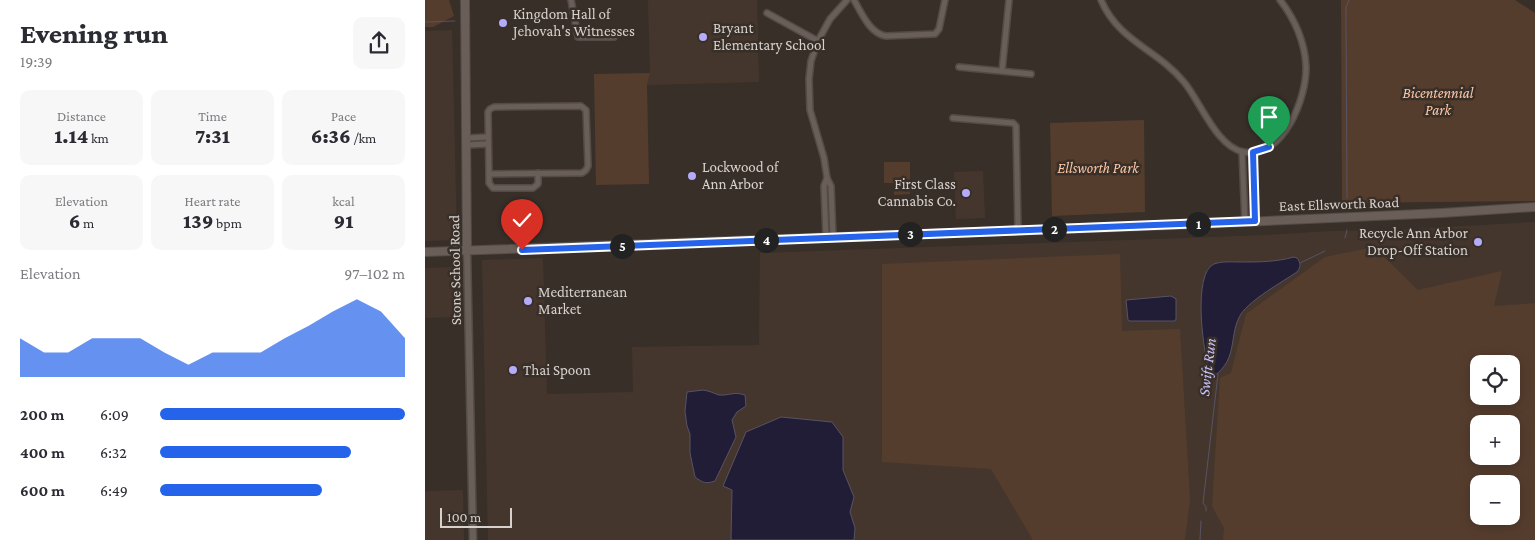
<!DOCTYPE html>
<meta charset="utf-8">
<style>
:root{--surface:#fff;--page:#f7f7f7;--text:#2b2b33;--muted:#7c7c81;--accent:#2563eb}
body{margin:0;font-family:"Crimson Pro",serif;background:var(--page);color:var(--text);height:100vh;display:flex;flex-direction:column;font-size:19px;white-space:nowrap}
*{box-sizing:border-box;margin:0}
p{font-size:16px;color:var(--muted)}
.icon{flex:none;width:28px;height:28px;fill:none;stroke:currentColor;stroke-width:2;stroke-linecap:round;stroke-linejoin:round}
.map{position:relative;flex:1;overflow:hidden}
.side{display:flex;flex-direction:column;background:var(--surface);width:425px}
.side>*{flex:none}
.controls{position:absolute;left:1045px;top:355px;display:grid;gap:10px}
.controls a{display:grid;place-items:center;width:50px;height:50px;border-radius:10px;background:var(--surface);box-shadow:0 2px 12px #0003;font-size:25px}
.scale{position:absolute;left:15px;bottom:12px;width:72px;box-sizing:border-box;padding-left:5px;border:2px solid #d7d1cd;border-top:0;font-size:14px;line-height:18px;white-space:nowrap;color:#d7d1cd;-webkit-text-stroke:4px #382f29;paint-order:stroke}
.pin{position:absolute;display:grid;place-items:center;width:42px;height:42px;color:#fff;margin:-51px -21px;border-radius:50% 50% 50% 0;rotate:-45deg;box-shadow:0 0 5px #0007}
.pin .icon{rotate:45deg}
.km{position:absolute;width:25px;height:25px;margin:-12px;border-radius:50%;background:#222;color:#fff;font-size:14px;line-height:25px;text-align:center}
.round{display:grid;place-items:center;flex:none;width:52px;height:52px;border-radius:10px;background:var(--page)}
.overview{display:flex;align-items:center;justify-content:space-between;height:85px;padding:0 20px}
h1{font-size:28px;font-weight:800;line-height:38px}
.figures{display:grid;grid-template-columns:repeat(3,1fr);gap:8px;height:85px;padding:5px 20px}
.figures div{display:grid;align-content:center;border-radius:10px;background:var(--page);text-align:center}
.figures b{font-size:21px;font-weight:800}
.figures small{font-size:14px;font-weight:400}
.figures p{font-size:14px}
.chart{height:140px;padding:10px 20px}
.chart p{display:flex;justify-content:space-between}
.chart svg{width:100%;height:90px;margin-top:5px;fill:var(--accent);opacity:.7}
ul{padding:0 20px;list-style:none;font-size:16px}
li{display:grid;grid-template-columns:80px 60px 1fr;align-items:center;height:38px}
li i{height:12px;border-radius:6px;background:var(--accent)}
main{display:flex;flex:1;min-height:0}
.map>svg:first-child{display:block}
</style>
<main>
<section class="side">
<div class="overview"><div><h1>Evening run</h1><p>19:39</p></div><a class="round"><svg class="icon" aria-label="share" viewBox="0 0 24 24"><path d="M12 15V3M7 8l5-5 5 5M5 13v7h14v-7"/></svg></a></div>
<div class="figures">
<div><p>Distance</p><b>1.14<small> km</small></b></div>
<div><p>Time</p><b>7:31</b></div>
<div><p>Pace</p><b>6:36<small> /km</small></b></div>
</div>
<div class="figures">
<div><p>Elevation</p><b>6<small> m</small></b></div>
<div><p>Heart rate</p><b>139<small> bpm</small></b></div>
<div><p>kcal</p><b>91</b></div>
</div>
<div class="chart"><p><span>Elevation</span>97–102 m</p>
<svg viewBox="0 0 160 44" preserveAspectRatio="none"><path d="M0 44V25L10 32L20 32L30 25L40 25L50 25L60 32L70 38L80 32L90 32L100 32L110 25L120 19L130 12L140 6L150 12L160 25V44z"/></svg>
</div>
<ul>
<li><b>200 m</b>6:09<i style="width:100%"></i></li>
<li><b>400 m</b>6:32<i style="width:78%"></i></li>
<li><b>600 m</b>6:49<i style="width:66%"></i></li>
</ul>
</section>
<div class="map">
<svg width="1110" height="540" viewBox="0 0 1110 540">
<rect width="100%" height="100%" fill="#382f29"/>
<g fill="#45362d" fill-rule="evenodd">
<polygon points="223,0 332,0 334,82 222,85 225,73"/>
<polygon points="27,30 32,240 0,241 0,31"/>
<polygon points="558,171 560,218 531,219 529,172"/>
<path d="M 1110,222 L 1110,303 L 1056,308 L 1054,364 L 1054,396 L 1086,396 L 1110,540 L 63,540 L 57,260 L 118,258 L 122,394 L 208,392 L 207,347 L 334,345 L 335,253 L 842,235 L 906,231 L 968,230 ZM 1054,424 L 1086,424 L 1086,456 L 1054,456 ZM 1054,484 L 1086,484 L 1086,516 L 1054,516 Z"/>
<polygon points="33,267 34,317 0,318 0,268"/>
<polygon points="38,490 39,540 0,540 0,491"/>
</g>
<g fill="#553d2e" fill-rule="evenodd">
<polygon points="0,0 24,0 29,16 8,27 0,27"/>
<polygon points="916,0 1090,0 1110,13 1110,201 917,203"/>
<polygon points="225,73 222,85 224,184 171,185 169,74"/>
<polygon points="719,120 720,212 627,216 625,123"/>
<polygon points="459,162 485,162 485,194 469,195 469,183 459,183"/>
<path d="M 949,247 L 993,290 L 1077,271 L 1069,306 L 1110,303 L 1110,540 L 798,540 L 799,528 L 787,506 L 795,378 L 806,373 L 821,314 L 900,257 ZM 1054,364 L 1086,364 L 1086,396 L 1054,396 ZM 1054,424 L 1086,424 L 1086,456 L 1054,456 ZM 1054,484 L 1086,484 L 1086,516 L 1054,516 Z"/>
<polygon points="695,254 697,331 755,329 765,499 760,540 608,540 566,469 457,462 457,264"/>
</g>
<g fill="#211d37" stroke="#585364">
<path d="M 869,257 L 872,258 C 876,263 876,267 872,272 C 857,282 825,300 816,314 C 803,335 814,358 789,376 L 786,374 C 778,357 767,273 789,264 C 797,261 807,262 815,262 C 834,262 851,262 869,257 Z"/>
<polygon points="746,296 751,299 751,319 750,321 705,321 703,320 701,300"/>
<path d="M 278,390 C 285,391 288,393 294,395 C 304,396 308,391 320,395 L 321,406 L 312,412 L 307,420 L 311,437 L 290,481 C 281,484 278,483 270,477 L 265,453 L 265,434 L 262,426 L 260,411 L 262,392 Z"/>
<polygon points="356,417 407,422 418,437 418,470 429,497 425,512 430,528 429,540 306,540 307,490 298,486 321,432"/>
</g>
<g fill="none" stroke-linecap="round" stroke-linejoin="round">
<g stroke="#585364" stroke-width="1">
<polyline points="0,22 30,21"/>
<polyline points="922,198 921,16 921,7 924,0"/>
<polyline points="920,238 922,230"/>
<polyline points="875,263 900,251"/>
<polyline points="781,511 781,507 778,503 793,374"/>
<polyline points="775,540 776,521"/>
</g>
<defs>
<g id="minor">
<polyline points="146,0 153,37 189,37"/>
<path d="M 429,0 C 436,12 445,34 461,36 L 510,34 L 514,29 L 520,0"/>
<path d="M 676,0 C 694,42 732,49 759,82 C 775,101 792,148 819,152 C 858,159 882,98 881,66 C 880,43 870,19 855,0"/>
<polyline points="342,13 393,41"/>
<polyline points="534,67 606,74"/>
<polyline points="577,71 584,0"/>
<polygon points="156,106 161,110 163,166 161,170 157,173 64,174 63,112 65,109 69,107"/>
<polyline points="528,118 588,123 591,126 593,230"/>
<polyline points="42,138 63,137"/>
<polyline points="42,145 63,144"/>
<polyline points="817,152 820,222"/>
<polyline points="828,152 831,221"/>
<polyline points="64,174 64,183 68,188 108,188 113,184 113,173"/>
<polyline points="408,237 406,186 402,178 399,158 385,110 384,79 386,61 393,41 405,19 422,0"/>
<polyline points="401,238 399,186 402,178"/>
</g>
<polyline id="tertiary" points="42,251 48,540"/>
<g id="secondary">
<polyline points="40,0 42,251"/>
<polyline points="0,252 775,224 1017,213 1110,207"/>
</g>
</defs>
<use href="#minor" stroke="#534b46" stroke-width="8"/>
<use href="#tertiary" stroke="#534b46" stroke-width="9"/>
<use href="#secondary" stroke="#534b46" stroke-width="10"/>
<use href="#minor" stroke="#695e58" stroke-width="5"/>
<use href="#tertiary" stroke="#695e58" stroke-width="6"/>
<use href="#secondary" stroke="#695e58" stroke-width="8"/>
</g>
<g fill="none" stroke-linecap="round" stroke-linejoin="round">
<defs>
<polyline id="route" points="97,250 830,221 828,152 844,147"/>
</defs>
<use href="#route" stroke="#fff" stroke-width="10"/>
<use href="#route" stroke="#2563eb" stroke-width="6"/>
</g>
<g fill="#b4acf9" stroke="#382f29" stroke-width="2">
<circle cx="78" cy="23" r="5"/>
<circle cx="278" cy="37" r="5"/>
<circle cx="267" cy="176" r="5"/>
<circle cx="541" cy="193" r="5"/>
<circle cx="1053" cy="242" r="5"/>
<circle cx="103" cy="301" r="5"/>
<circle cx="88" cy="370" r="5"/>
</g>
<g text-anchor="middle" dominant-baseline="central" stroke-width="5" stroke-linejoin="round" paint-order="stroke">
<g font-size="15" fill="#d7d1cd" stroke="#382f29" text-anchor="start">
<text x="88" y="14">Kingdom Hall of<tspan x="88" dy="17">Jehovah's Witnesses</tspan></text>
<text x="288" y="28">Bryant<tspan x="288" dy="17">Elementary School</tspan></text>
<text x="277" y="167">Lockwood of<tspan x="277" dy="17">Ann Arbor</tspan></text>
<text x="531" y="184" text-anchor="end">First Class<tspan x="531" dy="17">Cannabis Co.</tspan></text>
<text x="1043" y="233" text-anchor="end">Recycle Ann Arbor<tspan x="1043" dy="17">Drop-Off Station</tspan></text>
<text x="113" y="292">Mediterranean<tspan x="113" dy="17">Market</tspan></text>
<text x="98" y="370">Thai Spoon</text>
</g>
<g font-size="15" font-style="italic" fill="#fec7a4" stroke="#382f29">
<text x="1013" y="93">Bicentennial<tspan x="1013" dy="17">Park</tspan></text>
<text x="673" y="168">Ellsworth Park</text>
</g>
<g font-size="15" fill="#d7d1cd" stroke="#382f29">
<text transform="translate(914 204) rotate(-2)">East Ellsworth Road</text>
<text transform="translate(30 270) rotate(-91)">Stone School Road</text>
</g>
<g font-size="16" font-style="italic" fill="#c8c3fc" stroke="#382f29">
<text transform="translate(782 367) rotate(-83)">Swift Run</text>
</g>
</g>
</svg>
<div class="controls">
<a><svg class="icon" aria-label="locate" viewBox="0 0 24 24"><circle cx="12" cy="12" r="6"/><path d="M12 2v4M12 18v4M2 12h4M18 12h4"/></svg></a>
<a>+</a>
<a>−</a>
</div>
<div class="scale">100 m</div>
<div class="pin" style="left:844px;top:147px;background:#1e9e55"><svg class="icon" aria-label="arrive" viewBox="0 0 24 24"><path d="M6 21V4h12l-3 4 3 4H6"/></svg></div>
<div class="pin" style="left:97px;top:250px;background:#d93025"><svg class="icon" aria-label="check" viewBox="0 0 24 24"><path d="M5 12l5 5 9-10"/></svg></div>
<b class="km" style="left:773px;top:224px">1</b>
<b class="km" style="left:629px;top:229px">2</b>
<b class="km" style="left:485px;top:234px">3</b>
<b class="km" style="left:341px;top:240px">4</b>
<b class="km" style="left:197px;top:246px">5</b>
</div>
</main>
